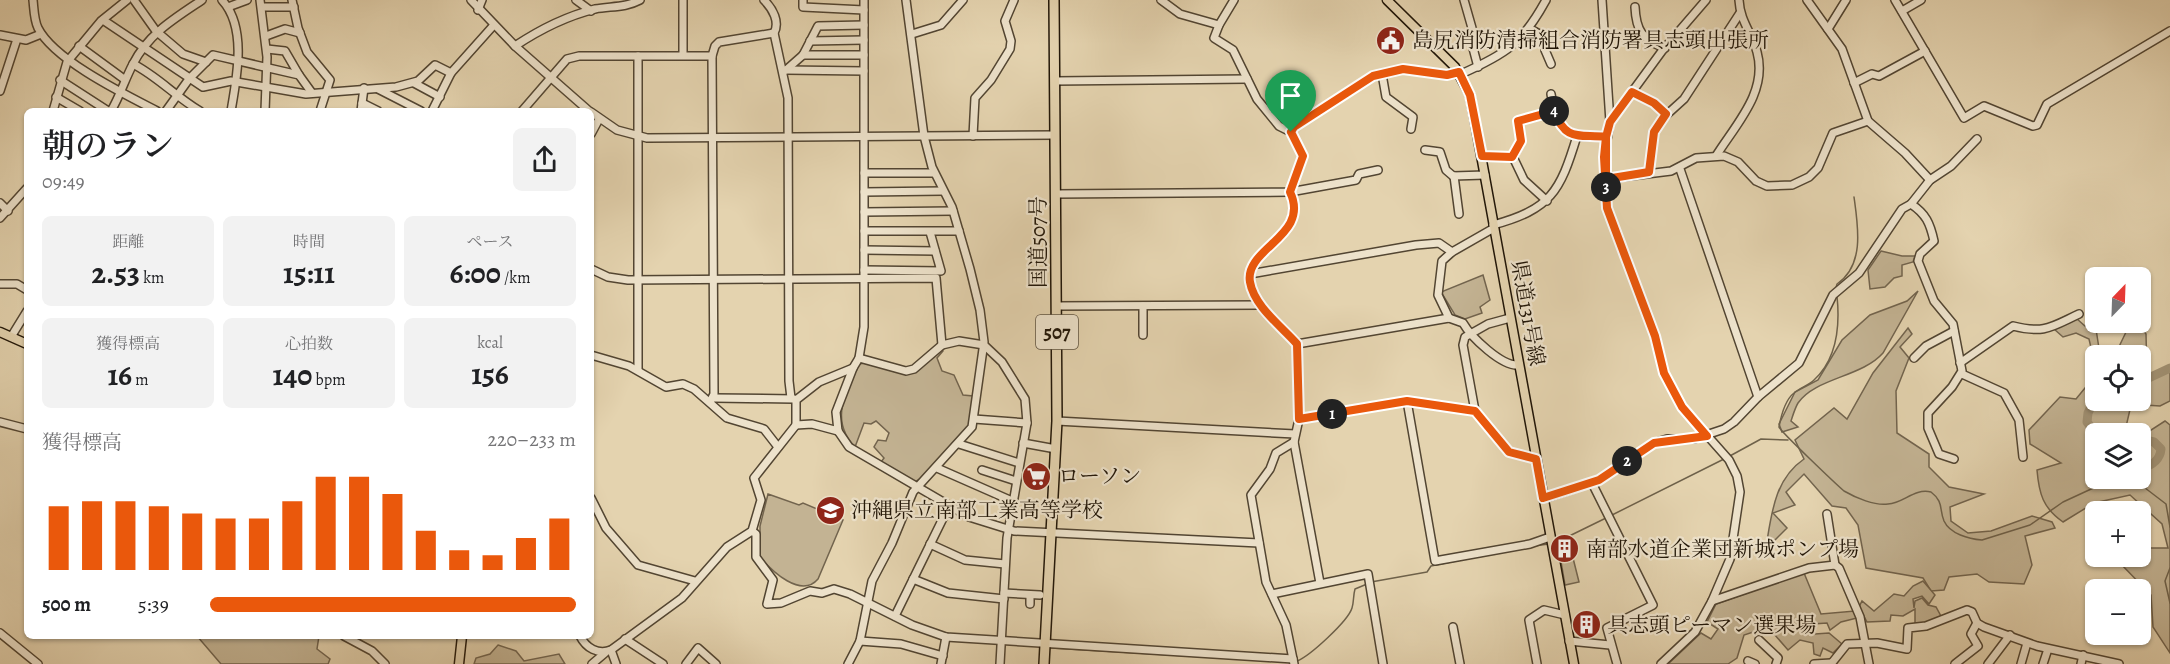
<!DOCTYPE html>
<html lang="ja">
<meta charset="utf-8">
<style>
:root{--surface:#fff;--page:#f2f2f2;--text:#202124;--muted:#757577;--accent:#ea580c}
body{margin:0;font-family:Alegreya,"Noto Serif JP",serif;background:var(--page);color:var(--text);height:100vh;display:flex;flex-direction:column;font-size:22px;white-space:nowrap}
*{box-sizing:border-box;margin:0}
p{font-size:20px;color:var(--muted)}
.icon{flex:none;width:33px;height:33px;fill:none;stroke:currentColor;stroke-width:2;stroke-linecap:round;stroke-linejoin:round}
.map{position:relative;flex:1;overflow:hidden}
.sheet{position:absolute;left:24px;top:108px;width:570px;height:531px;display:flex;flex-direction:column;background:var(--surface);border-radius:9px;box-shadow:0 2px 4px #0004}
.sheet>*{flex:none}
.needle{width:39px;rotate:23deg}
.fabs{position:absolute;left:2085px;top:267px;display:grid;gap:12px}
.fabs a{display:grid;place-items:center;width:66px;height:66px;border-radius:9px;background:var(--surface);box-shadow:0 2px 4px #0004;font-size:30px}
.pin{position:absolute;display:grid;place-items:center;width:51px;height:51px;color:#fff;margin:-62px -26px;border-radius:50% 50% 50% 0;rotate:-45deg;box-shadow:0 0 6px #0007}
.pin .icon{rotate:45deg}
.km{position:absolute;width:30px;height:30px;margin:-15px;border-radius:50%;background:#222;color:#fff;font-size:16px;line-height:30px;text-align:center}
.round{display:grid;place-items:center;flex:none;width:63px;height:63px;border-radius:9px;background:var(--page)}
.overview{display:flex;align-items:center;justify-content:space-between;height:102px;padding:0 18px}
h1{font-size:33px;font-weight:600;line-height:45px}
.stats{display:grid;grid-template-columns:repeat(3,1fr);gap:9px;height:102px;padding:6px 18px}
.stats div{display:grid;align-content:center;border-radius:9px;background:var(--page);text-align:center}
.stats b{font-size:30px;font-weight:600}
.stats small{font-size:16px;font-weight:400}
.stats p{font-size:16px}
.chart{height:168px;padding:12px 18px}
.chart p{display:flex;justify-content:space-between}
.chart svg{width:100%;height:108px;margin-top:6px;stroke:var(--accent);stroke-width:6}
ul{padding:0 18px;list-style:none;font-size:20px}
li{display:grid;grid-template-columns:96px 72px 1fr;align-items:center;height:45px}
li i{height:15px;border-radius:8px;background:var(--accent)}
.map>svg:first-child{display:block}
</style>
<div class="map">
<svg width="2170" height="664" viewBox="0 0 2170 664">
<rect width="100%" height="100%" fill="#e4d3af"/>
<filter id="stains"><feTurbulence type="fractalNoise" baseFrequency=".00333" numOctaves="4"/><feColorMatrix values="0 0 0 0 .2 0 0 0 0 .09 0 0 0 0 .02 0 0 0 .5 -.17"/></filter>
<radialGradient id="worn" r=".72"><stop offset=".6" stop-color="#630" stop-opacity="0"/><stop offset="1" stop-color="#630" stop-opacity=".3"/></radialGradient>
<g fill="#c3b393" stroke="#72644e" stroke-width="1.5" fill-rule="evenodd">
<polygon points="1881,251 1902,256 1915,256 1913,262 1902,265 1902,276 1894,278 1885,287 1870,289 1868,270"/>
<polygon points="1483,275 1490,300 1480,307 1482,313 1465,319 1455,315 1441,292"/>
<path d="M 1918,291 L 1883,353 C 1862,377 1815,378 1798,403 C 1795,408 1793,415 1791,421 L 1798,427 L 1782,432 L 1779,424 L 1795,392 L 1818,380 L 1842,340 L 1870,315 L 1907,301 Z"/>
<path d="M 2076,318 L 2085,326 L 2096,329 L 2100,355 L 2096,356 L 2096,400 L 2132,401 L 2125,431 L 2145,434 L 2165,421 L 2170,425 L 2170,653 L 2153,627 L 2151,595 L 2120,563 L 2127,557 L 2140,556 L 2141,548 L 2168,548 L 2162,524 L 2130,495 L 2094,503 L 2063,522 C 2043,508 2039,494 2037,470 L 2061,463 L 2030,444 L 2029,430 L 2060,397 L 2076,399 L 2094,377 L 2088,359 L 2092,352 L 2089,339 L 2076,333 L 2063,337 L 2054,329 ZM 2096,434 L 2140,434 L 2140,478 L 2096,478 Z"/>
<polygon points="2140,325 2146,334 2147,374 2170,371 2170,401 2160,406 2145,405 2141,397 2140,356 2115,355 2127,330"/>
<path d="M 1908,328 L 1912,334 L 1900,347 L 1909,358 L 1896,391 L 1897,433 L 1929,454 L 1929,467 L 1949,487 L 1984,494 L 1950,507 L 1951,521 L 1968,533 L 1991,531 L 2032,516 L 2052,522 L 2055,528 L 2025,536 L 2032,565 L 2024,584 L 1989,582 L 1977,574 L 1949,577 L 1944,590 L 1931,591 L 1923,578 L 1866,568 L 1858,525 L 1846,508 L 1832,506 L 1804,474 L 1786,492 L 1795,505 L 1773,513 L 1787,528 L 1774,541 L 1767,541 C 1772,510 1776,478 1804,459 L 1795,440 L 1834,408 L 1847,419 L 1873,373 Z"/>
<path d="M 941,348 L 943,351 L 937,358 L 942,371 L 954,375 L 963,395 L 973,396 L 970,425 L 923,477 L 915,482 L 881,462 L 884,458 L 874,447 L 878,440 L 886,441 L 889,433 L 876,421 L 871,424 L 864,423 L 855,447 C 829,420 846,393 859,364 L 871,362 L 906,373 Z"/>
<path d="M 768,494 L 799,505 L 803,503 L 843,520 L 818,579 C 801,599 772,571 760,557 L 760,526 Z"/>
<polygon points="1572,554 1579,582 1565,585 1560,556"/>
<polygon points="1804,573 1821,614 1855,611 1857,618 1841,622 1830,630 1827,623 1813,624 1815,634 1829,633 1842,644 1833,653 1823,648 1820,656 1814,654 1813,643 1800,640 1788,650 1768,627 1744,635 1737,658 1728,664 1668,664 1701,633 1711,639 1718,629 1707,622 1716,604"/>
<polygon points="1923,581 1935,595 1929,604 1922,596 1913,599 1914,608 1915,601 1922,598 1928,605 1936,607 1942,618 1915,625 1915,609 1903,616 1891,615 1890,621 1867,622 1859,607 1862,601 1874,611 1894,594 1904,596 1913,586"/>
<polygon points="197,636 319,636 317,649 330,659 328,664 221,664"/>
<polygon points="498,645 516,651 524,661 559,654 565,664 474,664 476,658 490,654"/>
</g>
<g fill="none" stroke-linecap="round" stroke-linejoin="round">
<g stroke="#6e614a" stroke-width="1.5">
<path d="M 1836,288 L 1837,284 C 1865,265 1858,226 1854,197"/>
<path d="M 1837,296 C 1840,325 1837,359 1814,380 C 1809,385 1800,388 1794,393 C 1785,400 1781,416 1779,427 C 1780,431 1837,485 1844,491 C 1856,498 1875,506 1888,504 C 1904,503 1914,488 1931,492 C 1944,502 1939,509 1944,521 C 1950,534 1969,539 1982,540 L 2030,525 L 2063,502 L 2115,478"/>
<polyline points="1728,457 1761,439 1788,440"/>
<polyline points="2132,478 2166,504 2170,527"/>
<polyline points="1610,516 1724,459"/>
<polyline points="1557,542 1606,518"/>
<polyline points="1533,546 1549,544"/>
<polyline points="2170,568 2165,581 2170,603"/>
<polyline points="1371,582 1427,572 1431,566 1481,556"/>
<polyline points="1051,648 1289,662"/>
<path d="M 1297,661 C 1310,656 1348,621 1352,608 C 1354,602 1353,596 1355,589 L 1367,584"/>
</g>
<g stroke="#a29376" stroke-width="9">
<polyline points="2140,382 2170,368"/>
<polyline points="2096,397 2088,413 2087,422 2096,434"/>
<path d="M 2140,439 L 2154,442 L 2161,449 C 2160,461 2151,466 2140,469"/>
</g>
<defs>
<g id="minor">
<path d="M 33,0 C 34,9 34,20 38,28 C 54,60 124,94 157,111"/>
<polyline points="134,0 156,31 183,54 206,62"/>
<path d="M 222,0 C 247,27 237,77 231,111"/>
<polyline points="260,0 267,57 265,111"/>
<polyline points="292,0 298,28 307,52 330,80 320,111"/>
<polyline points="471,0 515,46 589,111"/>
<polyline points="576,0 591,11"/>
<path d="M 764,0 C 773,9 780,22 774,33 L 788,98 L 789,381 L 791,398"/>
<polyline points="803,0 803,7 864,10"/>
<polyline points="1161,0 1180,14 1219,25"/>
<path d="M 1234,0 L 1219,25 L 1214,38 L 1233,50 L 1257,99 L 1279,126 L 1291,132 L 1303,156 L 1290,192 C 1310,236 1244,248 1250,282 C 1254,306 1281,326 1297,344 L 1299,419 L 1294,442 L 1320,583"/>
<polyline points="1464,0 1474,35 1473,48 1478,67"/>
<polyline points="1602,0 1610,122 1604,157 1607,208 1655,336 1664,373 1682,407 1729,460 1737,476 1740,492 1730,559 1712,601 1695,632 1661,664"/>
<polyline points="1807,0 1842,49 1868,121 1905,153 1930,180"/>
<polyline points="1895,0 1964,118 1984,106 2033,126 2037,125 2047,104 2170,31"/>
<polyline points="228,7 247,0"/>
<polyline points="262,7 294,7"/>
<path d="M 1635,7 C 1636,30 1642,40 1665,48"/>
<polyline points="478,10 482,0"/>
<polyline points="1902,11 1921,0"/>
<polyline points="103,20 203,87 231,81 306,94 396,87 418,81 435,65 451,73"/>
<polyline points="1530,29 1547,38 1545,50 1551,64"/>
<polyline points="1828,29 1846,0"/>
<polyline points="912,34 941,25 963,0"/>
<polyline points="0,35 26,40 41,34"/>
<polyline points="266,36 285,29 300,33"/>
<polyline points="810,41 864,40"/>
<polyline points="79,46 124,79"/>
<path d="M 515,46 C 539,30 567,16 595,9 C 611,6 625,8 640,0"/>
<polyline points="267,49 285,51 299,75"/>
<polyline points="683,55 683,0"/>
<polyline points="803,55 864,55"/>
<polyline points="638,56 638,370"/>
<path d="M 133,64 C 157,76 176,97 200,111"/>
<polyline points="786,70 803,55 818,26 864,25"/>
<polyline points="786,70 864,71"/>
<polyline points="1382,74 1386,97 1413,117 1411,129"/>
<path d="M 1461,74 C 1506,54 1522,44 1546,0"/>
<polyline points="60,80 108,111"/>
<polyline points="1055,81 1247,79"/>
<polyline points="414,83 440,97"/>
<polyline points="1854,83 1872,74 1879,76 1925,51"/>
<polyline points="378,89 421,111"/>
<polyline points="0,91 17,39"/>
<polyline points="1632,92 1654,103 1667,114"/>
<path d="M 1551,94 C 1554,114 1558,128 1577,136"/>
<polyline points="56,97 80,111"/>
<polyline points="362,103 378,111"/>
<polyline points="53,111 67,62 101,21 127,0"/>
<path d="M 111,111 C 120,96 125,79 133,64 C 148,34 175,18 202,0"/>
<polyline points="166,111 189,79 213,55 299,75 312,93"/>
<polyline points="361,111 364,88"/>
<polyline points="432,111 451,73 493,26"/>
<polyline points="522,111 567,59 579,56 712,56"/>
<polyline points="591,112 617,130 647,138 1055,135"/>
<polyline points="1610,122 1662,51 1706,0"/>
<polyline points="1291,132 1294,127 1373,76 1403,69 1447,75 1459,72"/>
<polyline points="591,134 599,119"/>
<polyline points="973,136 975,98 991,80 1010,49 1011,41 1005,21 1014,0"/>
<polyline points="1425,150 1440,152 1446,170 1453,176 1485,175"/>
<polyline points="1482,156 1513,157"/>
<path d="M 1716,156 C 1736,124 1768,92 1757,52 C 1752,33 1740,21 1739,0"/>
<polyline points="1513,157 1521,141 1518,121 1554,111"/>
<polyline points="1513,157 1524,180 1547,201"/>
<polyline points="1680,169 1758,397"/>
<polyline points="864,173 934,173"/>
<polyline points="1649,173 1654,132 1663,118 1684,99 1740,13"/>
<polyline points="1454,176 1459,214"/>
<polyline points="1606,179 1671,171 1696,158 1724,156 1738,162 1756,181 1767,186 1792,185 1809,177 1818,168 1833,133 1868,121"/>
<polyline points="864,192 943,191"/>
<polyline points="1056,194 1290,192 1356,180 1359,174 1378,170"/>
<polyline points="0,203 8,211"/>
<path d="M 1911,204 C 1926,214 1930,223 1934,241 L 1920,254 L 1918,261 L 1934,301 L 1953,324 L 1962,371 L 1952,387 L 1928,413 L 1928,428 L 1939,454 L 1954,459"/>
<polyline points="864,212 953,211"/>
<polyline points="0,218 27,188"/>
<path d="M 1493,225 C 1551,209 1560,192 1577,136 L 1606,137"/>
<polyline points="864,231 959,231"/>
<polyline points="864,250 935,251"/>
<polyline points="591,269 608,277 628,280 936,278 942,345"/>
<polyline points="864,270 941,271 930,232"/>
<polyline points="1250,274 1416,245 1439,243 1452,252"/>
<polyline points="0,284 17,284 27,290"/>
<polyline points="1057,306 1260,305"/>
<polyline points="1449,318 1438,295 1442,261 1452,252 1494,228"/>
<polyline points="1510,318 1488,324 1465,337 1463,345 1475,411 1509,452 1536,459"/>
<polyline points="1143,335 1143,306"/>
<polyline points="11,337 27,311"/>
<path d="M 1297,344 L 1449,318 L 1463,323 C 1471,337 1502,367 1519,365"/>
<polyline points="591,355 629,366 666,387 683,384 694,389 727,418 764,429 778,447"/>
<polyline points="859,358 906,371 914,369 942,345 959,341 984,345 1002,362 1025,399 1027,423 1007,538 1000,664"/>
<polyline points="1914,358 1926,346 1954,331"/>
<path d="M 1960,363 L 2013,326 C 2045,334 2051,327 2079,314"/>
<polyline points="853,368 836,412 838,431 849,447 969,517 1014,531 1259,543"/>
<polyline points="1962,374 2004,393 2019,420 2023,457"/>
<polyline points="714,398 794,399"/>
<polyline points="1407,401 1435,561 1530,544 1550,537"/>
<polyline points="710,402 714,394 712,56 715,46 719,42 774,33"/>
<polyline points="974,419 1027,423"/>
<polyline points="1299,419 1407,401 1475,411"/>
<polyline points="1057,421 1295,434"/>
<polyline points="0,422 27,429"/>
<polyline points="796,425 812,424 838,431"/>
<polyline points="1023,443 1056,449"/>
<polyline points="959,444 1019,463"/>
<polyline points="937,468 1012,501"/>
<polyline points="982,470 1016,481"/>
<polyline points="1592,483 1653,605 1607,628 1617,664"/>
<polyline points="591,498 606,528 638,565 695,581"/>
<polyline points="1543,499 1599,480 1654,443 1667,439 1694,439 1724,429 1734,422 1758,397 1799,363 1833,295 1859,273 1902,209 1911,204 1930,180 1951,166 1977,139"/>
<polyline points="1827,514 1835,565"/>
<polyline points="752,531 756,534 756,557 773,580 767,604 781,603 810,591 822,593 834,589 850,594 912,625 946,637 1293,659"/>
<polyline points="930,544 965,560 1005,564"/>
<polyline points="913,579 948,593 1004,599"/>
<polyline points="1004,593 1040,595"/>
<polyline points="1272,594 1368,574 1383,664"/>
<polyline points="1712,601 1809,568 1835,565 1839,568 1860,617 1869,664"/>
<polyline points="1030,604 1030,595"/>
<polyline points="895,616 949,506"/>
<polyline points="1453,627 1460,664"/>
<polyline points="0,633 38,664"/>
<polyline points="344,636 372,651 385,664"/>
<path d="M 580,636 C 586,648 598,655 611,650 L 682,598 L 727,547 L 752,531 L 761,500 L 754,478 L 796,425 L 796,400 L 819,382 L 853,368 L 859,358 L 864,327 L 864,0"/>
<polyline points="625,639 663,664"/>
<polyline points="1759,640 1778,658 1776,664"/>
<polyline points="860,641 901,644 943,656"/>
<polyline points="1569,641 1610,645"/>
<polyline points="611,650 616,664"/>
<polyline points="1748,661 1755,664"/>
<polyline points="592,664 605,653"/>
<polyline points="686,664 698,648 716,664"/>
<polyline points="848,664 860,641 872,581 892,543 913,492 972,427 984,342 980,310 970,269 952,207 932,167 924,136 906,0"/>
<polyline points="941,664 946,637"/>
<polyline points="1294,664 1286,625 1266,582 1251,495 1270,469 1276,453 1294,442"/>
<polyline points="1537,664 1529,620 1544,610 1565,615"/>
<polyline points="1814,664 1831,663"/>
<polyline points="1831,664 1847,644 1877,643 1907,649 1908,628 1926,626 1967,610 1972,612 1977,623 1984,627 2037,646 2119,664"/>
<polyline points="1955,664 1978,646 1971,634 1977,623"/>
<polyline points="1988,664 2010,635"/>
<polyline points="2021,664 2027,643"/>
<polyline points="2043,664 2048,649"/>
<polyline points="2081,664 2083,655"/>
</g>
<g id="major">
<polyline points="1387,0 1455,67 1470,95 1574,664"/>
<polyline points="0,332 27,344"/>
<polyline points="459,664 462,636"/>
</g>
<polyline id="highway" points="1044,664 1057,421 1054,0"/>
</defs>
<use href="#minor" stroke="#524532" stroke-width="10"/>
<use href="#major" stroke="#211608" stroke-width="11"/>
<use href="#highway" stroke="#211608" stroke-width="12"/>
<use href="#minor" stroke="#ede2cb" stroke-width="7"/>
<use href="#major" stroke="#e4d3af" stroke-width="8"/>
<use href="#highway" stroke="#e4d3af" stroke-width="9"/>
</g>
<g fill="none" stroke-linecap="round" stroke-linejoin="round">
<defs>
<path id="route" d="M 1291,132 L 1303,156 L 1290,192 C 1311,236 1244,248 1250,282 C 1254,306 1281,326 1297,344 L 1299,419 L 1407,401 L 1475,411 L 1509,452 L 1536,459 L 1543,498 L 1599,480 L 1654,443 L 1707,436 L 1682,407 L 1664,373 L 1655,336 L 1607,208 L 1604,157 L 1606,137 L 1610,122 L 1632,92 L 1654,103 L 1666,114 L 1654,132 L 1649,172 L 1606,179 L 1606,137 C 1578,134 1566,142 1554,111 L 1518,121 L 1521,141 L 1512,157 L 1482,156 L 1470,95 L 1459,72 L 1447,75 L 1403,69 L 1373,76 L 1294,127 L 1291,132"/>
</defs>
<use href="#route" stroke="#fff" stroke-width="12"/>
<use href="#route" stroke="#ea580c" stroke-width="8"/>
</g>
<defs>
<symbol id="civic-disc" viewBox="-11 -11 22 22"><circle r="9.5" fill="#8f2418" stroke="#ede2cb"/><path d="M-.6-6.5H3V-4.5H.6V-3L4-1V1h2V6H-6V1h2V-1L-.6-3ZM-1.2 2.5V6h2.4V2.5Z" fill="#fff"/></symbol>
<symbol id="supermarket-disc" viewBox="-11 -11 22 22"><circle r="9.5" fill="#8f2418" stroke="#ede2cb"/><path d="M-6-5.5h2.5l.6 2H6L4.5 2H-2.5L-4.4-4H-6ZM-1.5 3.2a1.3 1.3 0 1 0 .1 0ZM3 3.2a1.3 1.3 0 1 0 .1 0Z" fill="#fff"/></symbol>
<symbol id="school-disc" viewBox="-11 -11 22 22"><circle r="9.5" fill="#8f2418" stroke="#ede2cb"/><path d="M0-5L7-2L0 1L-7-2ZM-4 1L0 2.5L4 1V4Q0 6-4 4Z" fill="#fff"/></symbol>
<symbol id="building-disc" viewBox="-11 -11 22 22"><circle r="9.5" fill="#8f2418" stroke="#ede2cb"/><path d="M-4-6H4V6H1V3H-1V6H-4ZM-2.5-4.3h1.7v1.8h-1.7ZM.8-4.3h1.7v1.8H.8ZM-2.5-1h1.7V.8h-1.7ZM.8-1h1.7V.8H.8Z" fill="#fff"/></symbol>
</defs>
<g fill-rule="evenodd">
<use href="#civic-disc" x="1374" y="24" width="33" height="33"/>
<use href="#supermarket-disc" x="1020" y="460" width="33" height="33"/>
<use href="#school-disc" x="814" y="494" width="33" height="33"/>
<use href="#building-disc" x="1548" y="532" width="33" height="33"/>
<use href="#building-disc" x="1570" y="608" width="33" height="33"/>
</g>
<g text-anchor="middle" dominant-baseline="central" stroke-width="4.5" stroke-linejoin="round" paint-order="stroke">
<rect fill="#ede2cb" stroke="#5e5342" stroke-width="1.5" x="1036" y="315" width="42" height="34" rx="4.5"/>
<g font-size="20" font-weight="bold" fill="#211608">
<text x="1057" y="332">507</text>
</g>
<g font-size="21" fill="#211608" stroke="#ede2cb" text-anchor="start">
<text x="1412" y="40">島尻消防清掃組合消防署具志頭出張所</text>
<text x="1058" y="476">ローソン</text>
<text x="851" y="510">沖縄県立南部工業高等学校</text>
<text x="1586" y="549">南部水道企業団新城ポンプ場</text>
<text x="1607" y="625">具志頭ピーマン選果場</text>
</g>
<g font-size="21" fill="#211608" stroke="#ede2cb">
<text transform="translate(1038 242) rotate(-90)">国道507号</text>
<text transform="translate(1528 313) rotate(80)">県道131号線</text>
</g>
</g>
<rect width="100%" height="100%" filter="url(#stains)"/>
<rect width="100%" height="100%" fill="url(#worn)"/>
</svg>
<div class="fabs">
<a><svg class="needle" viewBox="-14 -14 28 28"><path d="M0-13l5 13h-10z" fill="#e53935"/><path d="M0 13l5-13h-10z" fill="#757577"/></svg></a>
<a><svg class="icon" aria-label="locate" viewBox="0 0 24 24"><circle cx="12" cy="12" r="6"/><path d="M12 2v4M12 18v4M2 12h4M18 12h4"/></svg></a>
<a><svg class="icon" aria-label="layers" viewBox="0 0 24 24"><path d="M12 4l9 5-9 5-9-5zM3 14l9 5 9-5"/></svg></a>
<a>+</a>
<a>−</a>
</div>
<div class="pin" style="left:1291px;top:132px;background:#1e9e55"><svg class="icon" aria-label="arrive" viewBox="0 0 24 24"><path d="M6 21V4h12l-3 4 3 4H6"/></svg></div>
<b class="km" style="left:1332px;top:414px">1</b>
<b class="km" style="left:1627px;top:461px">2</b>
<b class="km" style="left:1606px;top:187px">3</b>
<b class="km" style="left:1554px;top:111px">4</b>
<section class="sheet">
<div class="overview"><div><h1>朝のラン</h1><p>09:49</p></div><a class="round"><svg class="icon" aria-label="share" viewBox="0 0 24 24"><path d="M12 15V3M7 8l5-5 5 5M5 13v7h14v-7"/></svg></a></div>
<div class="stats">
<div><p>距離</p><b>2.53<small> km</small></b></div>
<div><p>時間</p><b>15:11</b></div>
<div><p>ペース</p><b>6:00<small> /km</small></b></div>
</div>
<div class="stats">
<div><p>獲得標高</p><b>16<small> m</small></b></div>
<div><p>心拍数</p><b>140<small> bpm</small></b></div>
<div><p>kcal</p><b>156</b></div>
</div>
<div class="chart"><p><span>獲得標高</span>220–233 m</p>
<svg viewBox="0 0 160 44" preserveAspectRatio="none"><path d="M5 44V18M15 44V16M25 44V16M35 44V18M45 44V21M55 44V23M65 44V23M75 44V16M85 44V6M95 44V6M105 44V13M115 44V28M125 44V36M135 44V38M145 44V31M155 44V23"/></svg>
</div>
<ul>
<li><b>500 m</b>5:39<i style="width:100%"></i></li>
</ul>
</section>
</div>
